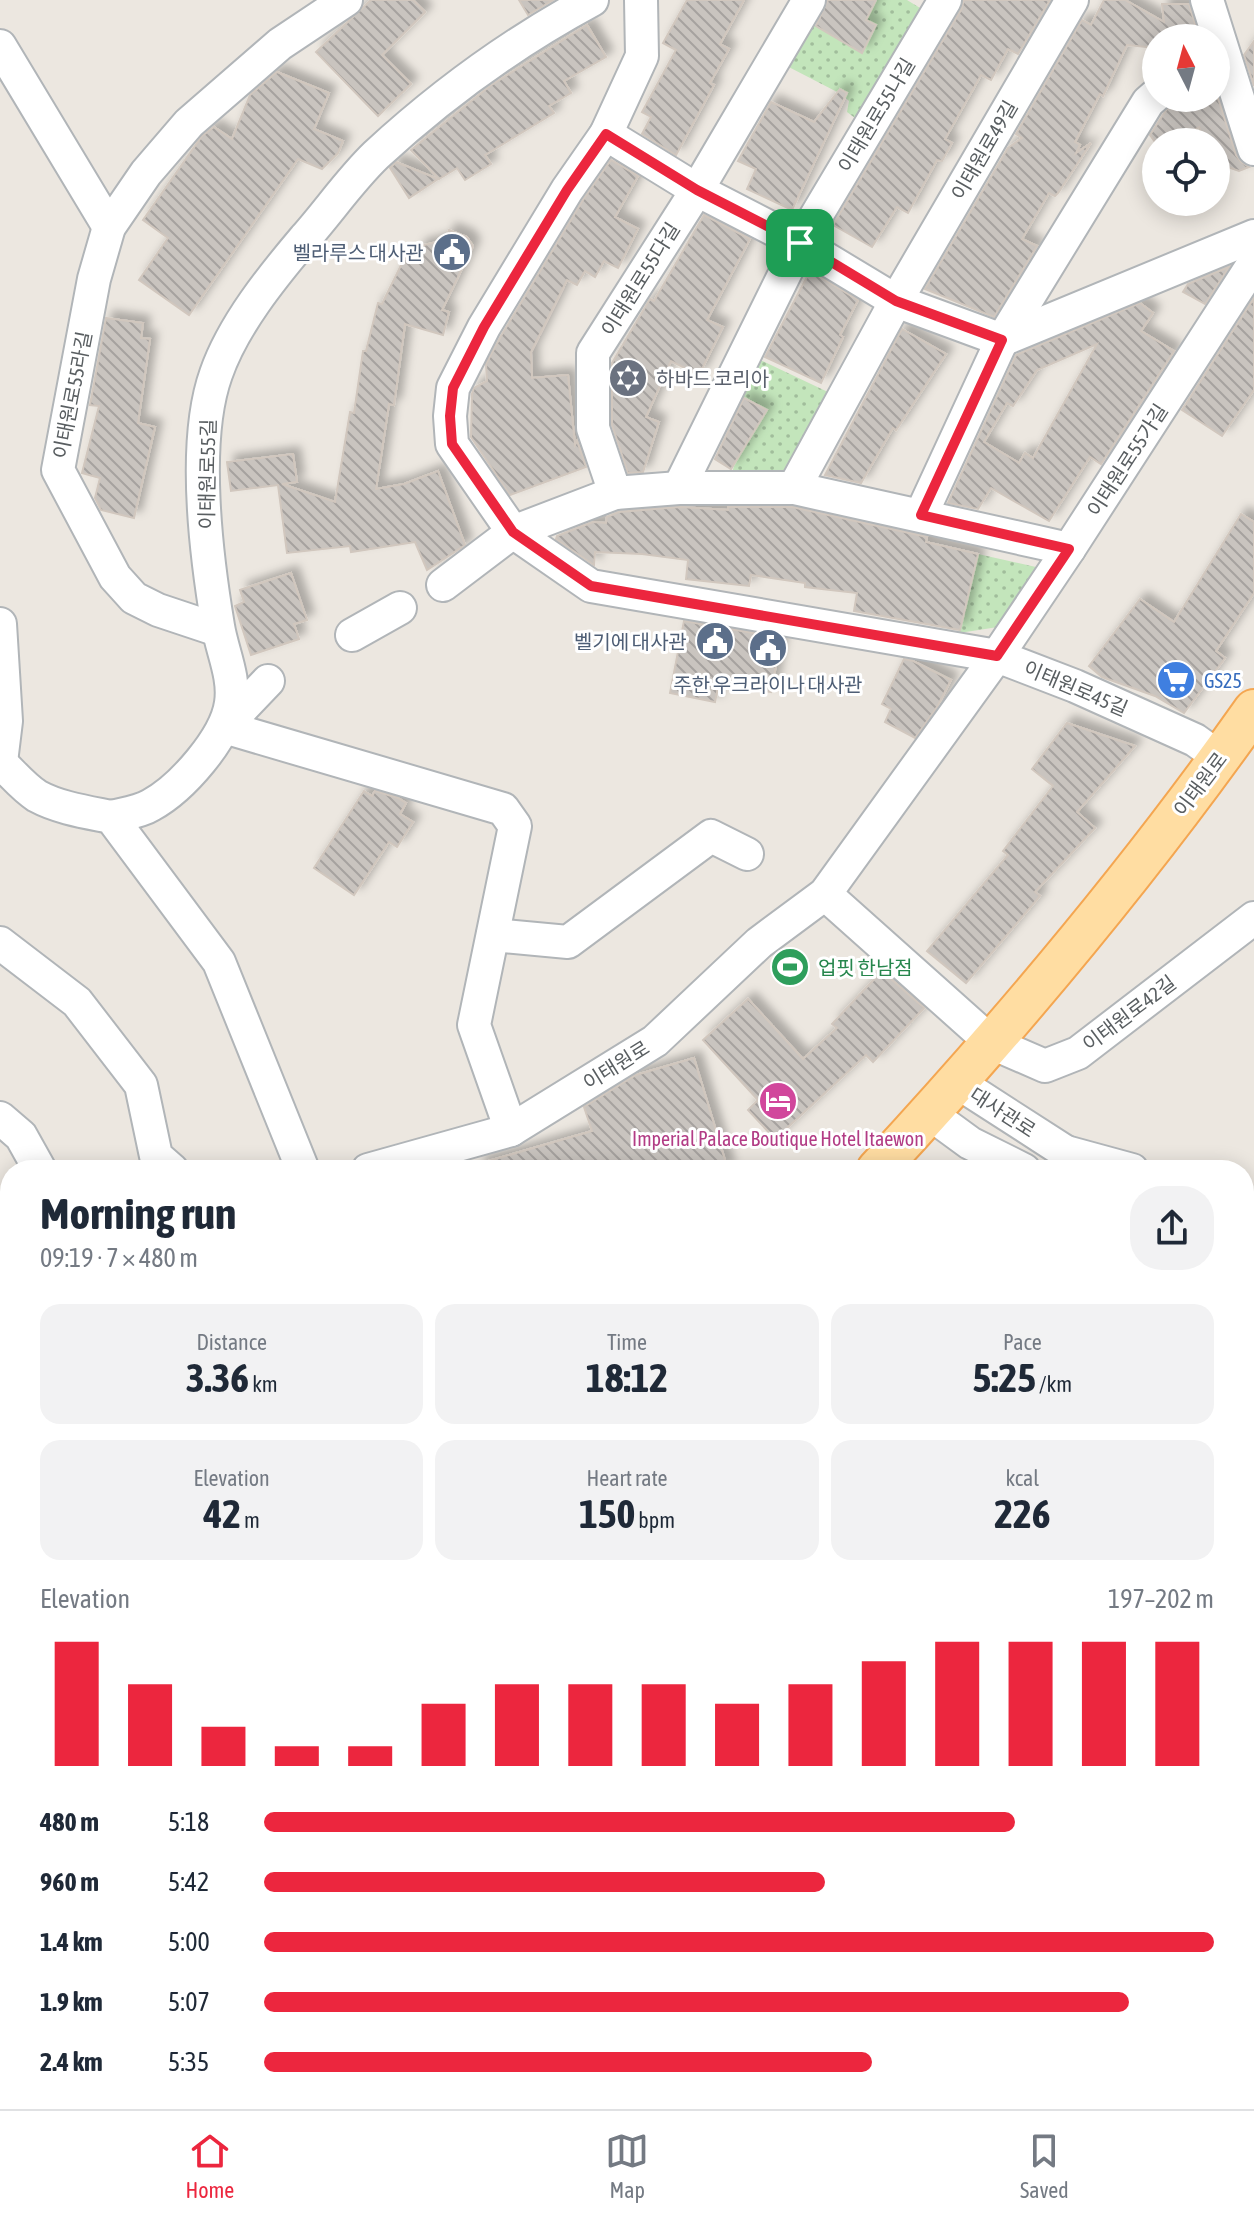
<!DOCTYPE html>
<meta charset="utf-8">
<style>
:root{--surface:#fff;--page:#f2f2f3;--text:#1f2937;--muted:#747a83;--line:#e0e1e3;--accent:#ec263e}
body{margin:0;font-family:"Asap Condensed","Noto Sans KR",sans-serif;background:var(--page);color:var(--text);height:100vh;display:flex;flex-direction:column;font-size:30px;white-space:nowrap}
*{box-sizing:border-box;margin:0}
p{font-size:26px;color:var(--muted)}
.icon{flex:none;width:44px;height:44px;fill:none;stroke:currentColor;stroke-width:2;stroke-linecap:round;stroke-linejoin:round}
.map{position:relative;flex:1;overflow:hidden}
.drawer{position:absolute;left:0px;top:1160px;width:1254px;height:950px;display:flex;flex-direction:column;background:var(--surface);border-radius:32px 32px 0 0;box-shadow:0 4px 20px #0003}
.drawer>*{flex:none}
.needle{width:52px;rotate:354deg}
.fabs{position:absolute;left:1142px;top:24px;display:grid;gap:16px}
.fabs a{display:grid;place-items:center;width:88px;height:88px;border-radius:50%;background:var(--surface);box-shadow:0 4px 20px #0003;font-size:40px}
.pin{position:absolute;display:grid;place-items:center;width:68px;height:68px;color:#fff;margin:-34px;border-radius:16px;box-shadow:0 4px 12px #0006}
.round{display:grid;place-items:center;flex:none;width:84px;height:84px;border-radius:32px;background:var(--page)}
.summary{display:flex;align-items:center;justify-content:space-between;height:136px;padding:0 40px}
h1{font-size:44px;font-weight:700;line-height:60px}
.stats{display:grid;grid-template-columns:repeat(3,1fr);gap:12px;height:136px;padding:8px 40px}
.stats div{display:grid;align-content:center;border-radius:20px;background:var(--page);text-align:center}
.stats b{font-size:40px;font-weight:700}
.stats small{font-size:22px;font-weight:400}
.stats p{font-size:22px}
.chart{height:224px;padding:16px 40px}
.chart p{display:flex;justify-content:space-between}
.chart svg{width:100%;height:144px;margin-top:8px;stroke:var(--accent);stroke-width:6}
ul{padding:0 40px;list-style:none;font-size:26px}
li{display:grid;grid-template-columns:128px 96px 1fr;align-items:center;height:60px}
li i{height:20px;border-radius:10px;background:var(--accent)}
.menu{display:flex;justify-content:space-around;align-items:center;height:112px;border-top:2px solid var(--line);background:var(--surface);font-size:22px;color:var(--muted)}
.menu a{display:grid;justify-items:center;gap:4px}
.menu .on{color:var(--accent)}
.map>svg:first-child{display:block}
</style>
<div class="map">
<svg width="1254" height="2109" viewBox="0 0 1254 2109">
<defs>
<pattern id="grass-dots" width="8" height="8" patternUnits="userSpaceOnUse" patternTransform="scale(2)"><rect width="8" height="8" fill="#c3e5bb"/><path d="M2 2h.1M6 6h.1" fill="none" stroke="#a1bd9b" stroke-width="1.8" stroke-linecap="round"/></pattern>
<pattern id="building-back-hatch" width="6" height="6" patternUnits="userSpaceOnUse" patternTransform="scale(2)"><rect width="6" height="6" fill="#c9c4bf"/><path d="M-1 5l2 2M0 0l6 6M5-1l2 2" fill="none" stroke="#a6a29f"/></pattern>
<filter id="shadow"><feDropShadow dx="7" dy="-7" stdDeviation="4" flood-color="#0004"/></filter>
</defs>
<rect width="100%" height="100%" fill="#ece7e0"/>
<g fill="url(#grass-dots)">
<polygon points="876,0 907,0 925,11 859,121 847,112 849,101 841,94 781,63 806,20 861,53 876,25 866,20"/>
<polygon points="752,356 830,393 784,479 731,476 734,466 766,410 732,392"/>
<polygon points="978,554 1036,567 1034,580 998,627 959,633"/>
</g>
<g fill="url(#building-back-hatch)" stroke="#d1c7be" stroke-width="2" fill-rule="evenodd" filter="url(#shadow)">
<polygon points="371,0 413,0 425,12 382,55 411,84 378,116 316,52"/>
<polygon points="519,0 553,0 528,15"/>
<polygon points="687,0 744,0 720,44 729,49 710,83 714,85 676,155 642,134 651,117 642,112 676,50 663,43"/>
<polygon points="828,0 876,0 866,20 876,25 862,53 816,26"/>
<polygon points="964,0 1050,0 1018,54 1008,49 991,80 981,75 945,139 952,143 942,161 937,160 908,213 897,207 872,247 833,225 961,10"/>
<polygon points="1104,0 1125,0 1164,22 1162,4 1189,4 1195,24 1194,38 1156,38 1156,48 1127,45 1103,96 1100,94 1075,142 1080,145 1076,153 1091,143 1058,193 1055,196 1049,193 1022,239 1037,246 994,317 925,289 1008,148 1022,138 1016,134 1082,20 1091,25"/>
<polygon points="587,25 606,57 564,81 571,93 549,106 554,113 485,155 491,164 465,180 457,168 439,179 411,150 490,86"/>
<polygon points="1254,41 1254,86 1244,55"/>
<polygon points="277,72 329,93 314,129 343,141 338,153 322,169 298,159 189,315 139,280 168,238 143,220 202,136 214,127 232,139 250,95"/>
<polygon points="840,89 847,93 792,210 747,189 756,169 738,161 771,102 814,122"/>
<polygon points="1174,98 1218,98 1236,155 1241,162 1249,167 1239,171 1216,163 1216,142 1205,142 1199,127 1177,142 1155,142 1150,135"/>
<polygon points="611,160 638,176 615,217 638,229 618,268 604,261 595,277 585,271 577,285 567,280 531,352 532,378 568,375 575,445 577,441 586,467 510,495 471,437 472,394 474,388 487,381 486,364 501,336 583,200"/>
<polygon points="396,162 438,179 409,198 390,168"/>
<polygon points="704,215 750,239 707,320 723,327 699,375 671,361 646,417 659,422 643,472 628,473 612,425 612,363 650,299 654,301"/>
<polygon points="449,230 467,237 473,246 442,310 449,312 443,335 405,324 394,405 389,404 376,489 404,484 438,471 465,545 427,570 415,542 351,552 350,546 287,553 278,485 231,491 227,462 293,454 297,482 282,484 335,502 350,412 354,413 363,351 366,351 378,303 382,304 404,259 414,259 420,246 445,240"/>
<polygon points="1229,267 1205,304 1183,292 1188,284"/>
<polygon points="810,271 858,300 840,335 843,337 821,383 765,357"/>
<polygon points="1254,298 1254,390 1222,436 1182,410"/>
<path d="M 1140,303 L 1153,313 L 1141,331 L 1174,351 L 1101,464 L 1090,457 L 1049,521 L 991,488 L 978,509 L 948,503 L 1016,355 ZM 1097,344 L 1033,458 L 1025,453 L 1019,463 L 984,442 L 1007,403 L 1013,406 L 1037,370 Z"/>
<polygon points="106,318 143,323 141,338 150,339 138,423 155,427 134,518 101,510 95,498 100,478 82,473 99,406 90,405"/>
<polygon points="902,329 946,354 896,430 893,428 861,483 825,475"/>
<polygon points="744,398 767,410 731,469 715,459"/>
<polygon points="680,507 728,510 728,507 792,507 927,537 926,542 978,554 960,630 854,611 857,593 805,587 805,583 751,575 749,586 686,579 688,560 642,554 595,552 594,565 556,539 557,536 593,522 606,523 607,517 619,512"/>
<polygon points="1241,514 1254,522 1254,593 1216,651 1225,658 1184,713 1155,696 1102,677 1089,666 1140,599 1174,622"/>
<polygon points="291,573 307,620 294,624 299,639 251,655 235,606 244,602 240,590"/>
<polygon points="684,621 781,638 771,692 719,682 715,702 670,693"/>
<polygon points="904,659 913,661 951,680 937,707 915,738 885,722 891,709 882,704"/>
<polygon points="1067,723 1135,746 1077,812 1095,828 1035,892 1040,896 966,983 927,951 1008,855 1003,851 1053,786 1032,769"/>
<polygon points="364,791 372,796 375,791 398,798 406,803 400,814 413,822 397,847 389,842 354,895 314,868"/>
<polygon points="882,971 924,1008 873,1062 866,1055 775,1139 748,1110 758,1100 703,1040 748,999 803,1059 837,1028 832,1024"/>
<polygon points="694,1058 728,1170 479,1170 478,1164 592,1131 584,1107 636,1075"/>
</g>
<g fill="none" stroke-linecap="round" stroke-linejoin="round">
<defs>
<g id="minor">
<polyline points="641,0 642,56 606,134 567,190 484,327 453,388 450,416 452,444 513,532 591,586 997,656 1075,686 1195,740 1220,758"/>
<polyline points="1207,0 1254,149"/>
<polyline points="0,46 109,227"/>
<polyline points="606,134 697,190 800,243 896,301 1002,340 1254,236"/>
<polyline points="679,488 800,243 945,0"/>
<polyline points="794,488 896,301 1072,0"/>
<polyline points="615,493 593,428 593,353 697,190 809,0"/>
<polyline points="921,515 1002,340 1148,102 1156,95"/>
<polyline points="443,585 513,532 615,493 679,488 794,488 1069,549"/>
<polyline points="0,624 6,721 1,762"/>
<polyline points="218,630 158,610 134,598 115,577 58,470 94,279 109,227 146,173 189,123 280,44 346,0"/>
<polyline points="352,635 400,608"/>
<polyline points="224,727 503,809 515,826 474,1025 511,1130"/>
<polyline points="224,727 268,681"/>
<path d="M 0,762 C 12,773 23,787 37,796 C 59,808 86,812 111,817 L 219,962 L 303,1170"/>
<path d="M 111,817 C 123,814 140,812 151,805 C 182,788 226,738 231,703 C 235,677 222,651 218,626 C 206,555 192,441 216,374 C 233,325 272,277 305,238 C 329,211 350,180 376,155 C 441,95 514,42 592,0"/>
<polyline points="825,894 992,1043 1045,1066 1078,1053 1254,918"/>
<polyline points="493,935 568,942 711,836 747,854"/>
<polyline points="0,943 77,1002 141,1085 156,1156 172,1170"/>
<polyline points="957,1082 1064,1151 1088,1170"/>
<polyline points="929,1113 970,1143 1024,1170"/>
<polyline points="0,1118 21,1136 40,1170"/>
<polyline points="1066,1152 1132,1170"/>
<polyline points="368,1170 511,1130 655,1041 759,943 825,894 997,656 1069,549 1254,263"/>
<polyline points="1244,1222 1254,1227"/>
<polyline points="0,1230 10,1229"/>
<polyline points="1244,1272 1254,1276"/>
<polyline points="1244,1382 1254,1392"/>
<polyline points="0,1734 10,1732"/>
<polyline points="0,1935 10,1932"/>
<polyline points="750,2100 758,2100"/>
<polyline points="221,2109 246,2100"/>
<polyline points="559,2109 561,2100"/>
</g>
<g id="major">
<path d="M 877,1170 C 1012,1024 1139,873 1254,710"/>
<polyline points="0,1494 10,1492"/>
</g>
</defs>
<use href="#minor" stroke="#b1b5b8" stroke-width="36"/>
<use href="#major" stroke="#f4a651" stroke-width="44"/>
<use href="#minor" stroke="#fff" stroke-width="32"/>
<use href="#major" stroke="#ffdda2" stroke-width="40"/>
</g>
<g fill="none" stroke-linecap="round" stroke-linejoin="round">
<defs>
<polygon id="route" points="606,134 697,190 800,243 896,301 1002,340 921,515 1069,549 997,656 591,586 513,532 452,444 450,416 453,388 484,327 567,190"/>
</defs>
<use href="#route" stroke="#fff" stroke-width="16"/>
<use href="#route" stroke="#ec263e" stroke-width="10"/>
</g>
<defs>
<symbol id="civic-disc" viewBox="-11 -11 22 22"><circle r="9.5" fill="#5c6f8a" stroke="#fff"/><path d="M-.6-6.5H3V-4.5H.6V-3L4-1V1h2V6H-6V1h2V-1L-.6-3ZM-1.2 2.5V6h2.4V2.5Z" fill="#fff"/></symbol>
<symbol id="synagogue-disc" viewBox="-11 -11 22 22"><circle r="9.5" fill="#6b7280" stroke="#fff"/><path d="M0-6.5L5.6 3.2H-5.6ZM0 6.5L5.6-3.2H-5.6Z" fill="#fff"/></symbol>
<symbol id="supermarket-disc" viewBox="-11 -11 22 22"><circle r="9.5" fill="#3f7fe0" stroke="#fff"/><path d="M-6-5.5h2.5l.6 2H6L4.5 2H-2.5L-4.4-4H-6ZM-1.5 3.2a1.3 1.3 0 1 0 .1 0ZM3 3.2a1.3 1.3 0 1 0 .1 0Z" fill="#fff"/></symbol>
<symbol id="stadium-disc" viewBox="-11 -11 22 22"><circle r="9.5" fill="#2e9e5b" stroke="#fff"/><path d="M0-5a6.5 5 0 1 0 0 10a6.5 5 0 1 0 0-10ZM-3.5-1.8h7v3.6h-7Z" fill="#fff"/></symbol>
<symbol id="hotel-disc" viewBox="-11 -11 22 22"><circle r="9.5" fill="#d1479c" stroke="#fff"/><path d="M-6-4.5h1.5V1H6V5H4.5V3h-9V5H-6ZM-4 0a1.8 1.8 0 1 1 3.6 0ZM.5 0V-2.5h3Q6-2.5 6 0Z" fill="#fff"/></symbol>
</defs>
<g fill-rule="evenodd">
<use href="#civic-disc" x="430" y="230" width="44" height="44"/>
<use href="#synagogue-disc" x="606" y="356" width="44" height="44"/>
<use href="#civic-disc" x="693" y="619" width="44" height="44"/>
<use href="#civic-disc" x="746" y="626" width="44" height="44"/>
<use href="#supermarket-disc" x="1154" y="658" width="44" height="44"/>
<use href="#stadium-disc" x="768" y="945" width="44" height="44"/>
<use href="#hotel-disc" x="756" y="1079" width="44" height="44"/>
</g>
<g text-anchor="middle" dominant-baseline="central" stroke-width="6" stroke-linejoin="round" paint-order="stroke">
<g font-size="20" fill="#595e61" stroke="#fff">
<text transform="translate(876 115) rotate(-59)">이태원로55나길</text>
<text transform="translate(984 150) rotate(-60)">이태원로49길</text>
<text transform="translate(640 279) rotate(-58)">이태원로55다길</text>
<text transform="translate(72 395) rotate(-79)">이태원로55라길</text>
<text transform="translate(1127 460) rotate(-57)">이태원로55가길</text>
<text transform="translate(207 474) rotate(-89)">이태원로55길</text>
<text transform="translate(1076 688) rotate(23)">이태원로45길</text>
<text transform="translate(1200 784) rotate(-53)">이태원로</text>
<text transform="translate(1129 1013) rotate(-37)">이태원로42길</text>
<text transform="translate(616 1065) rotate(-32)">이태원로</text>
<text transform="translate(1003 1112) rotate(33)">대사관로</text>
</g>
<g font-size="20" fill="#4e5e75" stroke="#fff" text-anchor="end">
<text x="424" y="252">벨라루스 대사관</text>
<text x="687" y="641">벨기에 대사관</text>
<text x="768" y="684" text-anchor="middle">주한 우크라이나 대사관</text>
</g>
<g font-size="20" fill="#5b616d" stroke="#fff" text-anchor="start">
<text x="656" y="378">하바드 코리아</text>
</g>
<g font-size="20" fill="#366cbe" stroke="#fff" text-anchor="start">
<text x="1204" y="680">GS25</text>
</g>
<g font-size="20" fill="#27864d" stroke="#fff" text-anchor="start">
<text x="818" y="967">업핏 한남점</text>
</g>
<g font-size="20" fill="#b23c85" stroke="#fff">
<text x="778" y="1138">Imperial Palace Boutique Hotel Itaewon</text>
</g>
</g>
</svg>
<div class="fabs">
<a><svg class="needle" viewBox="-14 -14 28 28"><path d="M0-13l5 13h-10z" fill="#e53935"/><path d="M0 13l5-13h-10z" fill="#747a83"/></svg></a>
<a><svg class="icon" aria-label="locate" viewBox="0 0 24 24"><circle cx="12" cy="12" r="6"/><path d="M12 2v4M12 18v4M2 12h4M18 12h4"/></svg></a>
</div>
<div class="pin" style="left:800px;top:243px;background:#1e9e55"><svg class="icon" aria-label="arrive" viewBox="0 0 24 24"><path d="M6 21V4h12l-3 4 3 4H6"/></svg></div>
<section class="drawer">
<div class="summary"><div><h1>Morning run</h1><p>09:19 · 7 × 480 m</p></div><a class="round"><svg class="icon" aria-label="share" viewBox="0 0 24 24"><path d="M12 15V3M7 8l5-5 5 5M5 13v7h14v-7"/></svg></a></div>
<div class="stats">
<div><p>Distance</p><b>3.36<small> km</small></b></div>
<div><p>Time</p><b>18:12</b></div>
<div><p>Pace</p><b>5:25<small> /km</small></b></div>
</div>
<div class="stats">
<div><p>Elevation</p><b>42<small> m</small></b></div>
<div><p>Heart rate</p><b>150<small> bpm</small></b></div>
<div><p>kcal</p><b>226</b></div>
</div>
<div class="chart"><p><span>Elevation</span>197–202 m</p>
<svg viewBox="0 0 160 44" preserveAspectRatio="none"><path d="M5 44V6M15 44V19M25 44V32M35 44V38M45 44V38M55 44V25M65 44V19M75 44V19M85 44V19M95 44V25M105 44V19M115 44V12M125 44V6M135 44V6M145 44V6M155 44V6"/></svg>
</div>
<ul>
<li><b>480 m</b>5:18<i style="width:79%"></i></li>
<li><b>960 m</b>5:42<i style="width:59%"></i></li>
<li><b>1.4 km</b>5:00<i style="width:100%"></i></li>
<li><b>1.9 km</b>5:07<i style="width:91%"></i></li>
<li><b>2.4 km</b>5:35<i style="width:64%"></i></li>
</ul>
</section>
</div>
<nav class="menu">
<a class="on"><svg class="icon" aria-label="home" viewBox="0 0 24 24"><path d="M3 11l9-7 9 7M6 9v11h12V9"/></svg>Home</a>
<a><svg class="icon" aria-label="map" viewBox="0 0 24 24"><path d="M3 6l6-2 6 2 6-2v14l-6 2-6-2-6 2zM9 4v14M15 6v14"/></svg>Map</a>
<a><svg class="icon" aria-label="saved" viewBox="0 0 24 24"><path d="M7 4h10v16l-5-4-5 4z"/></svg>Saved</a>
</nav>
